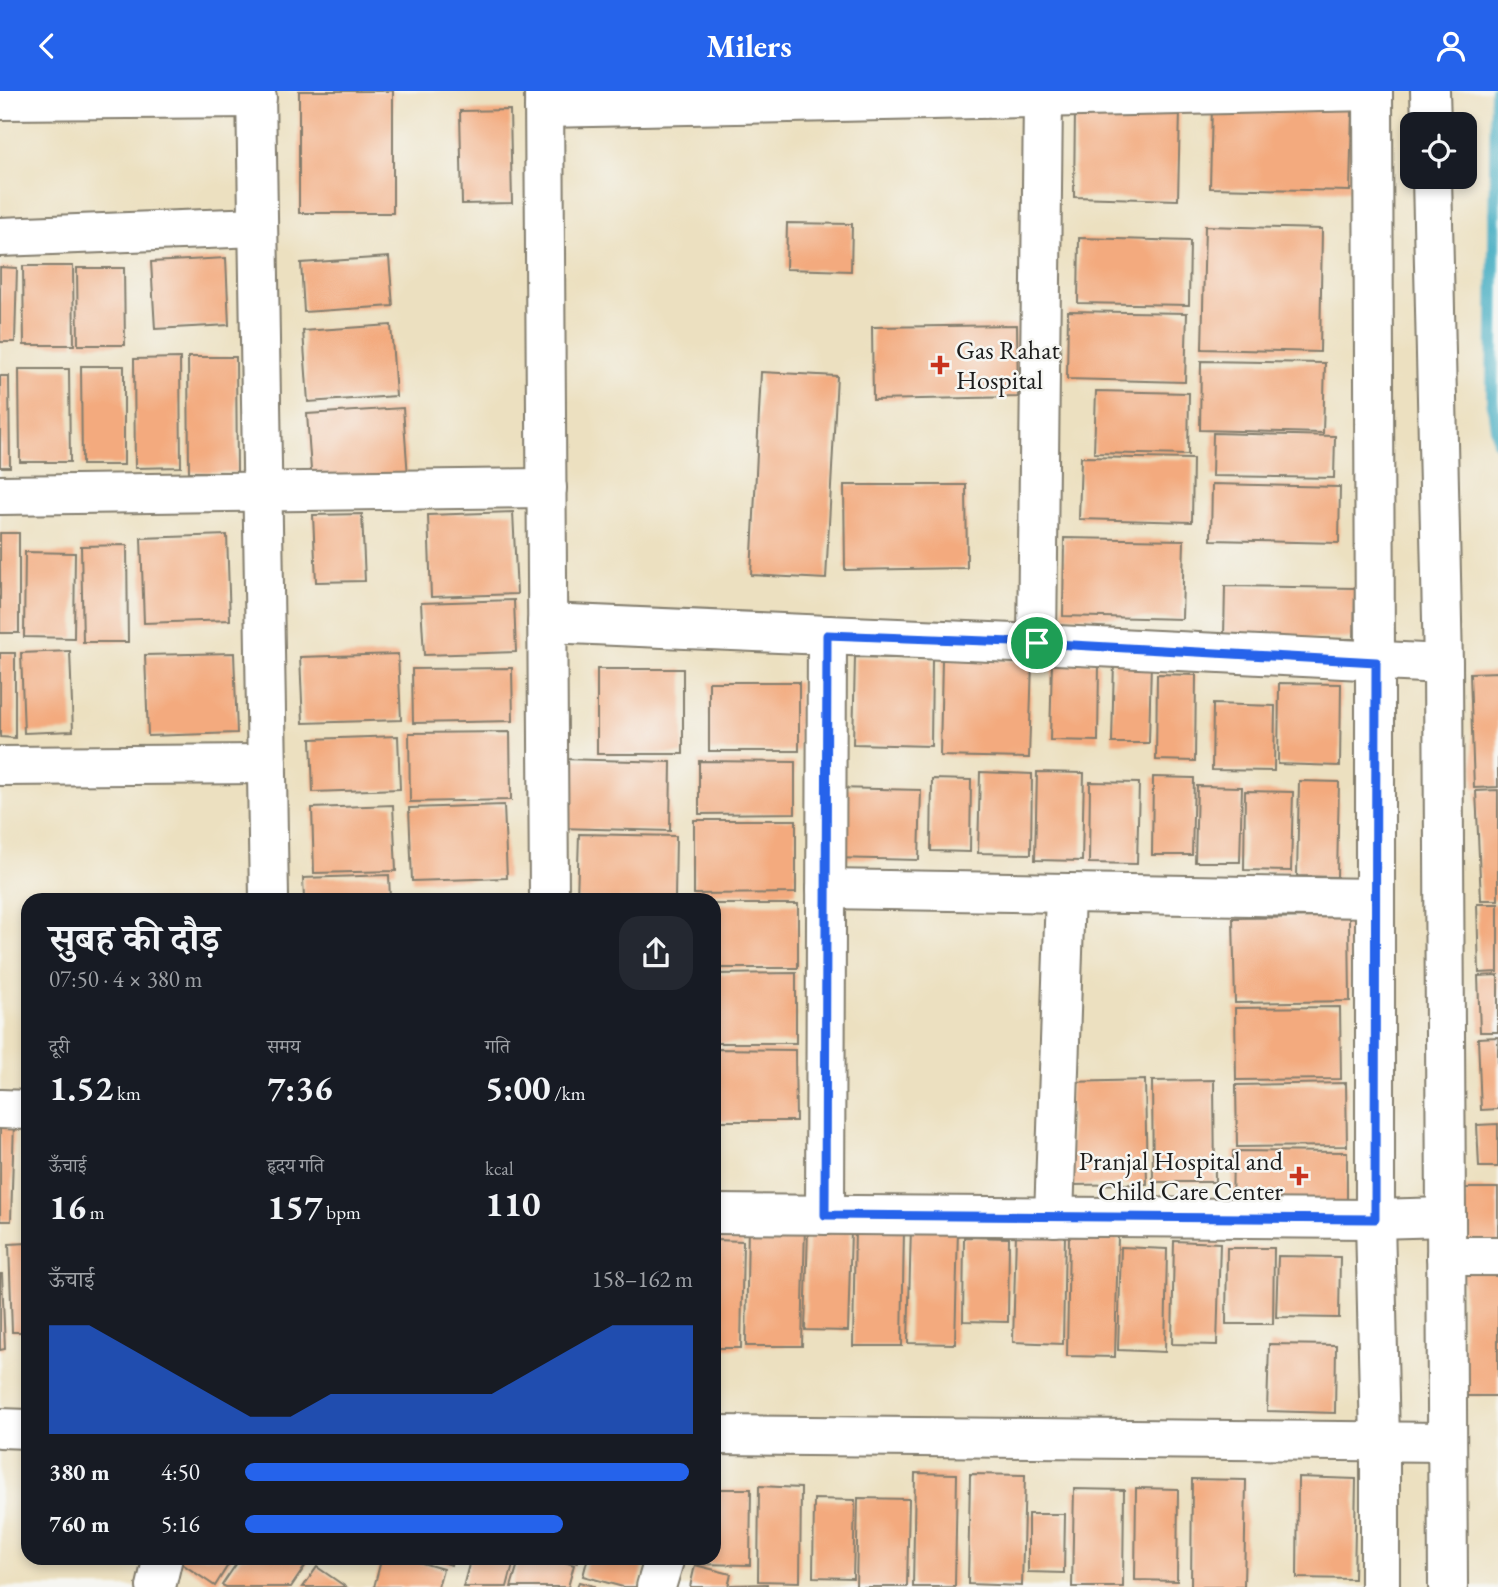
<!DOCTYPE html>
<html lang="hi">
<meta charset="utf-8">
<style>
:root{--surface:#171b24;--page:#242831;--text:#f1f3f6;--muted:#9ea1a6;--accent:#2563eb}
body{margin:0;font-family:"EB Garamond","Noto Serif Devanagari",serif;background:var(--page);color:var(--text);height:100vh;display:flex;flex-direction:column;font-size:26px;white-space:nowrap}
*{box-sizing:border-box;margin:0}
p{font-size:23px;color:var(--muted)}
.icon{flex:none;width:38px;height:38px;fill:none;stroke:currentColor;stroke-width:2;stroke-linecap:round;stroke-linejoin:round}
.map{position:relative;flex:1;overflow:hidden}
.drawer{position:absolute;left:21px;top:802px;width:700px;height:672px;display:flex;flex-direction:column;background:var(--surface);border-radius:21px;box-shadow:0 4px 10px #0003}
.drawer>*{flex:none}
.fabs{position:absolute;left:1400px;top:21px;display:grid;gap:14px}
.fabs a{display:grid;place-items:center;width:77px;height:77px;border-radius:14px;background:var(--surface);box-shadow:0 4px 10px #0003;font-size:35px}
.pin{position:absolute;display:grid;place-items:center;width:60px;height:60px;color:#fff;margin:-30px;border:4px solid #fff;border-radius:50%;box-shadow:0 2px 7px #0007}
.round{display:grid;place-items:center;flex:none;width:74px;height:74px;border-radius:21px;background:var(--page)}
.head{display:flex;align-items:center;justify-content:space-between;height:119px;padding:0 28px}
h1{font-size:38px;font-weight:700;line-height:52px}
.stats{display:grid;grid-template-columns:repeat(3,1fr);gap:10px;height:119px;padding:7px 28px}
.stats div{display:grid;align-content:center}
.stats b{font-size:35px;font-weight:700}
.stats small{font-size:19px;font-weight:400}
.stats p{font-size:19px}
.chart{height:196px;padding:14px 28px}
.chart p{display:flex;justify-content:space-between}
.chart svg{width:100%;height:126px;margin-top:7px;fill:var(--accent);opacity:.7}
ul{padding:0 28px;list-style:none;font-size:23px}
li{display:grid;grid-template-columns:112px 84px 1fr;align-items:center;height:52px}
li i{height:18px;border-radius:9px;background:var(--accent)}
header{display:flex;justify-content:space-between;align-items:center;height:91px;padding:0 28px;background:var(--accent);color:#fff;font-size:32px;font-weight:700}
.map>svg:first-child{display:block}
</style>
<header><svg class="icon" aria-label="back" viewBox="0 0 24 24"><path d="M15 5l-7 7 7 7"/></svg>Milers<svg class="icon" aria-label="person" viewBox="0 0 24 24"><circle cx="12" cy="8" r="4"/><path d="M4 21q1-7 8-7t8 7"/></svg></header>
<div class="map">
<svg width="1498" height="1496" viewBox="0 0 1498 1496">
<rect width="100%" height="100%" fill="#f6f6f2"/>
<filter id="ink" filterUnits="userSpaceOnUse"><feTurbulence type="fractalNoise" baseFrequency=".0143" numOctaves="2"/><feDisplacementMap in="SourceGraphic" scale="14" xChannelSelector="R" yChannelSelector="G"/><feConvolveMatrix kernelMatrix="1 2 1 2 8 2 1 2 1" color-interpolation-filters="sRGB"/></filter>
<filter id="wash" filterUnits="userSpaceOnUse"><feTurbulence type="fractalNoise" baseFrequency=".00686" numOctaves="4" result="noise"/><feDisplacementMap in="SourceGraphic" scale="28" xChannelSelector="R" yChannelSelector="G"/><feGaussianBlur stdDeviation="1.57" result="paint"/><feColorMatrix in="noise" values="0 0 0 0 0 0 0 0 0 0 0 0 0 0 0 0 0 1.4 0 .05"/><feComposite in="paint" operator="in"/></filter>
<g filter="url(#wash)">
<rect width="100%" height="100%" fill="#ece0c0"/>
<g fill="none" stroke-linecap="round" stroke-linejoin="round">
<polyline stroke="#41abc1" stroke-width="12" points="1496,0 1492,308 1498,351"/>
</g>
<g id="blocks">
<g fill="#f3aa7e">
<rect x="299" y="0" width="94" height="122"/>
<polygon points="1212,15 1352,18 1350,100 1210,97"/>
<polygon points="1075,17 1180,19 1178,109 1074,106"/>
<polygon points="510,19 512,112 462,113 460,20"/>
<polygon points="787,132 852,133 851,180 786,178"/>
<polygon points="1205,135 1322,138 1320,261 1202,258"/>
<polygon points="1079,147 1190,150 1189,214 1078,212"/>
<polygon points="389,166 393,215 304,221 301,172"/>
<polygon points="226,167 229,234 155,238 151,171"/>
<polygon points="23,175 73,175 74,254 24,254"/>
<polygon points="0,176 17,177 15,251 0,251"/>
<polygon points="77,177 124,177 125,254 78,254"/>
<polygon points="1068,220 1187,222 1185,291 1067,288"/>
<polygon points="391,234 396,305 308,311 303,240"/>
<polygon points="1017,234 1018,306 873,309 872,236"/>
<polygon points="188,266 236,266 237,381 189,381"/>
<polygon points="180,267 181,376 135,377 134,268"/>
<polygon points="1201,270 1325,272 1323,342 1200,339"/>
<polygon points="81,275 124,275 124,374 82,374"/>
<polygon points="19,278 69,278 70,371 20,371"/>
<polygon points="761,281 837,285 826,488 751,484"/>
<polygon points="0,285 9,285 10,376 0,376"/>
<polygon points="1096,300 1189,302 1188,364 1094,362"/>
<polygon points="403,317 408,386 312,393 307,323"/>
<polygon points="1213,342 1335,345 1334,387 1212,385"/>
<polygon points="1081,366 1193,368 1192,431 1079,428"/>
<polygon points="1212,393 1340,396 1339,452 1211,449"/>
<polygon points="844,394 966,394 967,477 845,479"/>
<polygon points="513,421 517,503 431,506 428,424"/>
<polygon points="362,423 365,490 316,491 313,424"/>
<rect x="0" y="442" width="19" height="100"/>
<polygon points="227,444 230,529 144,532 141,447"/>
<polygon points="1064,447 1184,449 1182,528 1063,525"/>
<polygon points="127,454 128,551 83,551 81,455"/>
<polygon points="25,461 75,462 74,547 24,546"/>
<polygon points="1225,495 1355,497 1354,548 1224,546"/>
<polygon points="514,509 516,561 424,564 421,512"/>
<polygon points="70,560 73,640 24,642 21,562"/>
<polygon points="0,562 15,562 15,647 0,646"/>
<polygon points="234,562 237,642 148,645 145,564"/>
<polygon points="398,563 401,629 303,632 300,566"/>
<polygon points="855,566 932,568 931,655 853,653"/>
<polygon points="942,568 1032,570 1029,667 940,665"/>
<polygon points="1052,570 1099,572 1098,650 1050,649"/>
<polygon points="1114,570 1151,570 1149,652 1112,652"/>
<polygon points="512,577 513,630 413,632 412,578"/>
<rect x="597" y="578" width="86" height="85"/>
<polygon points="1498,581 1498,696 1474,697 1470,582"/>
<polygon points="1157,583 1196,584 1195,670 1156,669"/>
<rect x="709" y="591" width="90" height="69"/>
<polygon points="1279,592 1341,593 1340,675 1278,673"/>
<polygon points="1213,613 1275,615 1274,680 1212,679"/>
<polygon points="510,641 511,709 410,711 409,642"/>
<polygon points="398,645 400,698 313,701 311,648"/>
<polygon points="561,668 671,671 670,740 560,737"/>
<polygon points="699,670 795,671 795,722 699,723"/>
<polygon points="980,681 1032,683 1031,763 978,762"/>
<polygon points="1037,681 1084,682 1082,770 1035,769"/>
<polygon points="1153,686 1194,687 1192,764 1152,764"/>
<polygon points="932,688 971,689 970,761 931,760"/>
<polygon points="1299,690 1339,691 1337,786 1297,785"/>
<polygon points="1090,691 1139,692 1137,773 1089,772"/>
<polygon points="1197,695 1242,696 1240,771 1195,771"/>
<polygon points="835,697 921,699 919,769 833,767"/>
<polygon points="1498,699 1498,809 1481,809 1476,700"/>
<polygon points="1245,700 1293,701 1291,780 1244,779"/>
<polygon points="393,714 396,780 314,782 312,717"/>
<polygon points="504,714 507,787 412,790 409,717"/>
<polygon points="694,729 796,729 796,802 694,803"/>
<polygon points="579,743 676,745 675,808 577,808"/>
<polygon points="389,784 390,808 304,808 303,787"/>
<rect x="714" y="813" width="84" height="64"/>
<polygon points="1477,813 1498,813 1498,881 1479,882"/>
<polygon points="1349,826 1350,910 1235,912 1233,827"/>
<polygon points="796,882 796,952 714,952 714,883"/>
<polygon points="1498,884 1498,941 1480,941 1478,885"/>
<polygon points="1340,916 1341,988 1236,989 1235,917"/>
<polygon points="1498,946 1498,1018 1481,1019 1478,947"/>
<polygon points="714,958 795,959 796,1030 714,1030"/>
<polygon points="1145,989 1147,1093 1071,1094 1070,991"/>
<polygon points="1214,989 1215,1091 1153,1091 1152,990"/>
<polygon points="1346,992 1347,1055 1237,1056 1236,994"/>
<polygon points="0,1030 14,1031 11,1130 0,1130"/>
<polygon points="1498,1033 1498,1076 1479,1076 1477,1034"/>
<polygon points="1233,1060 1347,1061 1347,1126 1232,1124"/>
<rect x="1465" y="1097" width="33" height="63"/>
<polygon points="748,1133 805,1134 802,1255 746,1255"/>
<polygon points="855,1136 904,1137 902,1255 853,1255"/>
<polygon points="911,1137 958,1139 955,1253 908,1252"/>
<polygon points="808,1138 851,1139 848,1240 805,1239"/>
<polygon points="1016,1142 1065,1142 1063,1253 1013,1251"/>
<polygon points="1069,1145 1118,1146 1115,1266 1067,1265"/>
<polygon points="964,1146 1009,1147 1008,1231 963,1230"/>
<polygon points="714,1149 743,1150 741,1257 714,1257"/>
<polygon points="1174,1150 1220,1152 1217,1254 1172,1253"/>
<polygon points="28,1152 28,1241 12,1241 9,1153"/>
<polygon points="1121,1156 1167,1158 1165,1261 1118,1259"/>
<polygon points="1227,1157 1274,1157 1273,1233 1226,1233"/>
<polygon points="1278,1165 1340,1166 1339,1227 1276,1226"/>
<polygon points="1463,1177 1498,1177 1498,1305 1464,1305"/>
<polygon points="0,1183 2,1183 5,1258 0,1259"/>
<polygon points="1269,1253 1336,1254 1335,1322 1267,1320"/>
<polygon points="915,1382 957,1383 955,1496 913,1496"/>
<polygon points="970,1383 1025,1384 1022,1495 968,1493"/>
<polygon points="1298,1386 1356,1388 1354,1488 1297,1487"/>
<polygon points="1192,1388 1246,1389 1244,1496 1191,1496"/>
<polygon points="759,1395 801,1397 800,1491 758,1490"/>
<polygon points="1136,1397 1178,1398 1177,1490 1135,1489"/>
<polygon points="714,1398 751,1398 750,1474 698,1473 698,1466 714,1466"/>
<polygon points="1074,1398 1124,1399 1123,1496 1072,1496"/>
<polygon points="858,1407 909,1408 907,1496 856,1496"/>
<polygon points="814,1408 855,1409 853,1487 813,1486"/>
<polygon points="1028,1423 1065,1423 1064,1482 1028,1481"/>
<polygon points="172,1466 233,1466 215,1495"/>
<polygon points="241,1466 302,1466 308,1471 291,1496 226,1496 222,1494"/>
<polygon points="382,1466 401,1466 443,1478 438,1496 374,1496"/>
<polygon points="428,1466 453,1466 451,1474"/>
<polygon points="471,1466 515,1466 507,1496 463,1496"/>
<polygon points="520,1466 549,1466 574,1474 568,1496 511,1496"/>
<polygon points="560,1466 579,1466 577,1472"/>
<polygon points="588,1466 646,1466 638,1496 623,1496 583,1485"/>
<polygon points="695,1474 731,1483 728,1496 690,1496"/>
<polygon points="317,1476 346,1496 303,1496"/>
<polygon points="579,1491 594,1495 594,1496 577,1496"/>
<polygon points="767,1493 767,1496 731,1496 731,1494"/>
</g>
</g>
</g>
<g filter="url(#ink)">
<use href="#blocks" fill-opacity="0" stroke="#847e6e" stroke-width="2"/>
<g fill="none" stroke-linecap="round" stroke-linejoin="round">
<defs>
<g id="street">
<polyline points="256,0 269,808"/>
<polyline points="544,0 549,808"/>
<polyline points="0,9 257,7"/>
<polyline points="544,17 1373,0"/>
<polyline points="0,146 258,136"/>
<polyline points="0,404 547,397"/>
<polyline points="547,532 1037,553 1443,573"/>
<polyline points="1037,553 1043,7"/>
<polyline points="0,675 267,673"/>
<polyline points="826,798 1375,807"/>
<polyline points="0,1018 28,1019"/>
<polyline points="714,1123 1375,1128 1446,1126"/>
<polyline points="825,1124 827,544"/>
<polyline points="1054,1126 1065,803"/>
<polyline points="1446,1165 1498,1165"/>
<polyline points="0,1337 28,1338"/>
<polyline points="714,1344 1447,1351"/>
<polyline points="156,1496 163,1466"/>
<polyline points="656,1496 665,1466"/>
</g>
<g id="secondary">
<polyline points="1373,0 1375,571 1375,1128 1380,1351 1380,1496"/>
<polyline points="1430,0 1431,33"/>
<polyline points="1432,86 1443,573 1448,1496"/>
</g>
</defs>
<use href="#street" stroke="#847e6e" stroke-width="42"/>
<use href="#secondary" stroke="#847e6e" stroke-width="42"/>
<use href="#street" stroke="#fff" stroke-width="38"/>
<use href="#secondary" stroke="#fff" stroke-width="38"/>
</g>
</g>
<g fill="none" stroke-linecap="round" stroke-linejoin="round" filter="url(#ink)">
<defs>
<polygon id="route" points="827,544 1037,552 1376,571 1375,1128 825,1124"/>
</defs>
<use href="#route" stroke="#fff" stroke-width="14"/>
<use href="#route" stroke="#2563eb" stroke-width="9"/>
</g>
<g fill="#c8321e" stroke="#f6f6f2" stroke-width="2.5">
<path d="M936.5 263.5h7v7h7v7h-7v7h-7v-7h-7v-7h7z"/>
<path d="M1295.5 1074.5h7v7h7v7h-7v7h-7v-7h-7v-7h7z"/>
</g>
<g text-anchor="middle" dominant-baseline="central" stroke-width="5" stroke-linejoin="round" paint-order="stroke">
<g font-size="26" fill="#1c1c1c" stroke="#f6f6f2" text-anchor="start">
<text x="956" y="259">Gas Rahat<tspan x="956" dy="30">Hospital</tspan></text>
<text x="1283" y="1070" text-anchor="end">Pranjal Hospital and<tspan x="1283" dy="30">Child Care Center</tspan></text>
</g>
</g>
</svg>
<div class="fabs">
<a><svg class="icon" aria-label="locate" viewBox="0 0 24 24"><circle cx="12" cy="12" r="6"/><path d="M12 2v4M12 18v4M2 12h4M18 12h4"/></svg></a>
</div>
<div class="pin" style="left:1037px;top:552px;background:#1e9e55"><svg class="icon" aria-label="arrive" viewBox="0 0 24 24"><path d="M6 21V4h12l-3 4 3 4H6"/></svg></div>
<section class="drawer">
<div class="head"><div><h1>सुबह की दौड़</h1><p>07:50 · 4 × 380 m</p></div><a class="round"><svg class="icon" aria-label="share" viewBox="0 0 24 24"><path d="M12 15V3M7 8l5-5 5 5M5 13v7h14v-7"/></svg></a></div>
<div class="stats">
<div><p>दूरी</p><b>1.52<small> km</small></b></div>
<div><p>समय</p><b>7:36</b></div>
<div><p>गति</p><b>5:00<small> /km</small></b></div>
</div>
<div class="stats">
<div><p>ऊँचाई</p><b>16<small> m</small></b></div>
<div><p>हृदय गति</p><b>157<small> bpm</small></b></div>
<div><p>kcal</p><b>110</b></div>
</div>
<div class="chart"><p><span>ऊँचाई</span>158–162 m</p>
<svg viewBox="0 0 160 44" preserveAspectRatio="none"><path d="M0 44V6L10 6L20 14L30 22L40 30L50 38L60 38L70 30L80 30L90 30L100 30L110 30L120 22L130 14L140 6L150 6L160 6V44z"/></svg>
</div>
<ul>
<li><b>380 m</b>4:50<i style="width:99%"></i></li>
<li><b>760 m</b>5:16<i style="width:71%"></i></li>
</ul>
</section>
</div>
